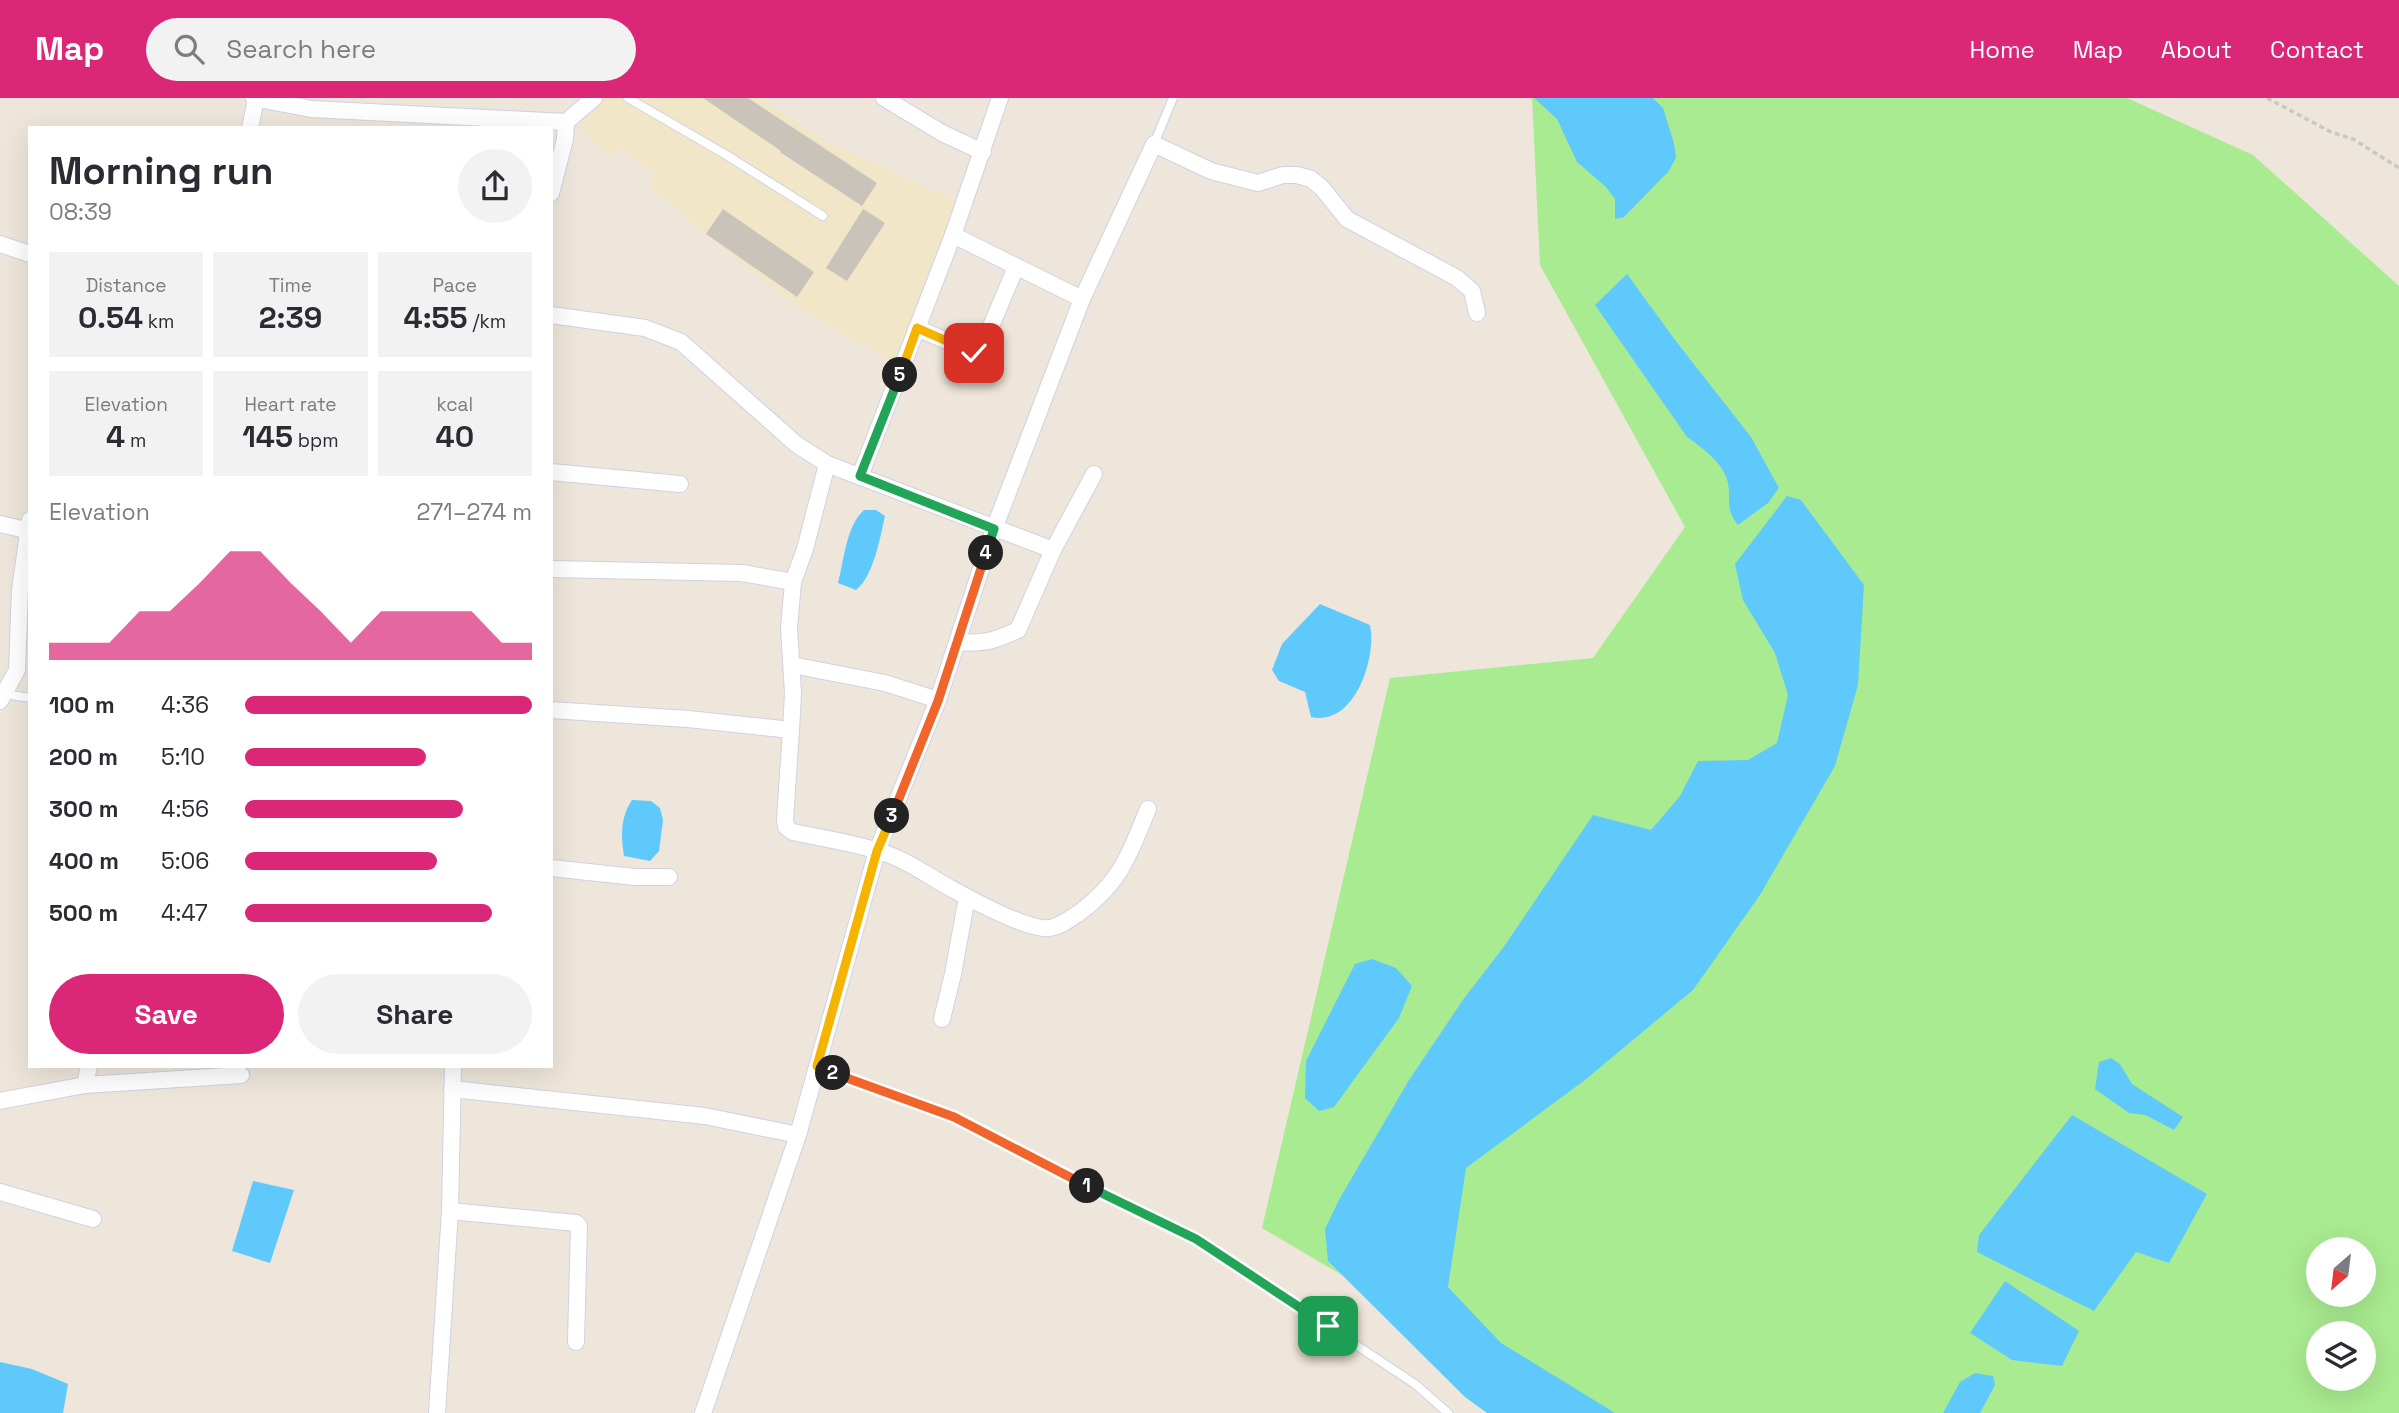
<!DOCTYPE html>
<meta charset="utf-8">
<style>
:root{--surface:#fff;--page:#f2f2f3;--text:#2b2b33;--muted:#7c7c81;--accent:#db2777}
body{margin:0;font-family:"Space Grotesk",sans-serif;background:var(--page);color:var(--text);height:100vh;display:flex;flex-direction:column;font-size:26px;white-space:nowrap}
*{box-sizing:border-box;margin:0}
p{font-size:23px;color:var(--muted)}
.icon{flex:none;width:38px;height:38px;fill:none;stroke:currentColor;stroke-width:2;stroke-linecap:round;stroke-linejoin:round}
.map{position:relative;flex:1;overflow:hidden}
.side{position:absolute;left:28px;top:28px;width:525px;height:942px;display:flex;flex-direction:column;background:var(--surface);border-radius:0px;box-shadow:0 7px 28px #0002}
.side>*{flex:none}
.needle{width:46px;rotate:208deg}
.controls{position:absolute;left:2306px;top:1139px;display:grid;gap:14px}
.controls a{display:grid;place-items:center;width:70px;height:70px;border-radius:50%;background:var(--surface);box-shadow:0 7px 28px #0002;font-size:35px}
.pin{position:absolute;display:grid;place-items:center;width:60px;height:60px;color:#fff;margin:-30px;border-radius:14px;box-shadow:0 4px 10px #0006}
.km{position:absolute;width:35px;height:35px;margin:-18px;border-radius:50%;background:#222;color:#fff;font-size:19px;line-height:35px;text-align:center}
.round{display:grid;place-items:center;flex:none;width:74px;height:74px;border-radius:37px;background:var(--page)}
.headline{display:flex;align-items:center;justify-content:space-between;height:119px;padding:0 21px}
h1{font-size:38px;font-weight:800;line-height:52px}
.stats{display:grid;grid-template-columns:repeat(3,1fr);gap:10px;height:119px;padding:7px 21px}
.stats div{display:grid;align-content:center;border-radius:0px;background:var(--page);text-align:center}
.stats b{font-size:30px;font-weight:800}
.stats small{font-size:19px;font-weight:400}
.stats p{font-size:19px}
.chart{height:196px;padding:14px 21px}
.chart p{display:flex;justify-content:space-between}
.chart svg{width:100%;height:126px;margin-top:7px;fill:var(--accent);opacity:.7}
.action{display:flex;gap:14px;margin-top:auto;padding:14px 21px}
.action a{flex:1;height:80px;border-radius:42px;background:var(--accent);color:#fff;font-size:28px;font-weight:800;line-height:80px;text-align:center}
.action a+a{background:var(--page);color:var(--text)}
ul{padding:0 21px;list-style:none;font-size:23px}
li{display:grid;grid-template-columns:112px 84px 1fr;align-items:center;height:52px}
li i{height:18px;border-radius:9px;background:var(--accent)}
header{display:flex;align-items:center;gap:42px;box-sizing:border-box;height:98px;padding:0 35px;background:var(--accent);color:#fff}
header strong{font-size:33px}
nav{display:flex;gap:38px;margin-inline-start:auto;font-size:24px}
.search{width:490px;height:63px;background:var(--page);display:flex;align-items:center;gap:18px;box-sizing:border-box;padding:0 24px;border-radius:38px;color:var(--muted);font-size:26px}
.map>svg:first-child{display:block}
</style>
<header>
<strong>Map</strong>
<div class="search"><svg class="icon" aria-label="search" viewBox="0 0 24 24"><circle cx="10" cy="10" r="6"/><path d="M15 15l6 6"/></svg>Search here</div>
<nav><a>Home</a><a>Map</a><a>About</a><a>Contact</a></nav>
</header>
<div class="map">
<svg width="2399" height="1315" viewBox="0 0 2399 1315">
<rect width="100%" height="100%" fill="#eee6da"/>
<polygon fill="#f1e6c7" points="604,0 762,0 827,44 961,104 895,266 794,207 647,88 655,76 619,50 611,60 578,29"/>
<path fill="#a9eb90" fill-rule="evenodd" d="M 1532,0 L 2127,0 L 2253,57 L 2399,188 L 2399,1315 L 1576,1315 L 1262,1130 L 1390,580 L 1593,560 L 1685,429 L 1540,167 ZM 2319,1152 L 2364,1152 L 2364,1197 L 2319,1197 ZM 2319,1236 L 2364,1236 L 2364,1281 L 2319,1281 Z"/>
<g fill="#60c9fc">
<polygon points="1534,0 1653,0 1663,10 1674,45 1676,60 1668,74 1624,119 1615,121 1615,101 1606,89 1577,64 1557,21"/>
<path d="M 1627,176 L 1675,242 L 1751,339 L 1779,390 L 1768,405 L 1738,427 C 1725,411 1731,403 1728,385 C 1724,365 1702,350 1687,339 L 1595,207 Z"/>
<polygon points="1787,398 1801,402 1864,487 1858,587 1835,668 1760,797 1693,892 1585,982 1466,1070 1448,1189 1501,1245 1615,1315 1487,1315 1465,1299 1328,1163 1325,1131 1340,1100 1409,982 1465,899 1503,850 1593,717 1651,732 1680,698 1698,663 1748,662 1777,645 1788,597 1775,555 1743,502 1735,466"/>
<path d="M 864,412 L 876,412 L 885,418 C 880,439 874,478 856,492 L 838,485 C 844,463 846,428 864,412 Z"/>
<path d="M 1320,506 L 1370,527 C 1377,561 1354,629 1311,619 L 1305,594 L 1279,583 L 1272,572 L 1282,546 Z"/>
<path d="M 632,702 L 651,703 L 660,710 L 663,722 L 659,753 L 650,763 L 624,758 C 621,738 620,720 632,702 Z"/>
<polygon points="1372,861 1396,870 1412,888 1399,920 1334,1009 1319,1013 1305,1000 1306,963 1355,866"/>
<polygon points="2111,960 2120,966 2132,986 2183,1019 2174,1032 2145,1017 2129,1015 2095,991 2099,964"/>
<polygon points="2072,1017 2207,1096 2169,1165 2136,1154 2094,1213 1977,1154 1979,1137"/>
<polygon points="253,1083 294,1092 270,1165 232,1153"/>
<polygon points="2005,1183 2079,1233 2062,1268 2012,1262 1970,1235"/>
<polygon points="0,1264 32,1271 68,1286 63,1315 0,1315"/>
<polygon points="1975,1275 1993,1278 1995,1287 1980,1315 1943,1315 1960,1284"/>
</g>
<g fill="#c9c3ba">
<polygon points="703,0 748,0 877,85 862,108 780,54 781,53"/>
<polygon points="723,111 814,174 797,199 706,136"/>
<polygon points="863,111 885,125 847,183 826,170"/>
</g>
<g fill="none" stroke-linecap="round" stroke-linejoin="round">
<defs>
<g id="service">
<polyline points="628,0 728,58 823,118"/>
<polyline points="1154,46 1173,0"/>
<polyline points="5,596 30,600"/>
<polyline points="817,968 872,990 954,1019 1114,1102 1196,1141 1415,1286 1448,1315"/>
</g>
<g id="minor">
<polyline points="254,0 311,11 566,24 594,0"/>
<polyline points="884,0 942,35 983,54"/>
<polyline points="250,30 256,1"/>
<polyline points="551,95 565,41 566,24"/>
<polyline points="953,137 1082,201"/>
<polyline points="0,146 30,156"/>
<polyline points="551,217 645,230 681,244 796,346 827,366 1053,452"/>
<polyline points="917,230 974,255 981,252 1016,169"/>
<polyline points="551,374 680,386"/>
<polyline points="860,378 953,137 1000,0"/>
<polyline points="0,426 30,433"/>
<polyline points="551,471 742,475 793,484 789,530 793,595 791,632 688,621 551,612"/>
<polyline points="793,484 805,451 827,366"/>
<path d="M 958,544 C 984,546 994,543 1018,532 L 1053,452 L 1094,376"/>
<polyline points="792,567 885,585 938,602"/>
<polyline points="0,603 17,572 20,492 30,422"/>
<path d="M 791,632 L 785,722 L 786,729 L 793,734 C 824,741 857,745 887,756 C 909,763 931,780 952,791 C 972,802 1029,833 1050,830 C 1061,828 1070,821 1079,815 C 1121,784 1129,757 1148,711"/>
<polyline points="551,770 635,779 669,779"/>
<polyline points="942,921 953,876 967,799"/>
<polyline points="85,987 89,968"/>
<polyline points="452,991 705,1018 798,1037"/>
<polyline points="0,1003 85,987 241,977"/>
<polyline points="0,1094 93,1121"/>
<polyline points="450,1113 576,1125 579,1128 576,1244"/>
<polyline points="437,1315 450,1113 453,968"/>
<polyline points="703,1315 798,1037 877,753 938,602 994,431 1082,201 1154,46 1211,73 1258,85 1283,77 1297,77 1311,81 1322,90 1347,121 1457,180 1472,193 1477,215"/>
</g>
</defs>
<use href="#service" stroke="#cfd2e5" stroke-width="10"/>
<use href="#minor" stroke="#cfd2e5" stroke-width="18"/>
<polyline stroke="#c8c8c8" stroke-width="3.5" stroke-dasharray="5 3.5" stroke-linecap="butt" points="2267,0 2331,34 2353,41 2399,70"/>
<use href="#service" stroke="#fff" stroke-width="8"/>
<use href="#minor" stroke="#fff" stroke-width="16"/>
</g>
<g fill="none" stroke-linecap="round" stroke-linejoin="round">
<defs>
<polyline id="split-1" points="1087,1088 1196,1141 1328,1228"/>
<polyline id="split-2" points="833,975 954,1019 1087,1088"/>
<polyline id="split-3" points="833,975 817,968 877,753 892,718"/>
<polyline id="split-4" points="892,718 938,603 986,455"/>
<polyline id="split-5" points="900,277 860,378 994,431 986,455"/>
<polyline id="split-6" points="900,277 917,230 974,255"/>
</defs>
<use href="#split-1" stroke="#fff" stroke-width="14"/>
<use href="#split-2" stroke="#fff" stroke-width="14"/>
<use href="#split-3" stroke="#fff" stroke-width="14"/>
<use href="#split-4" stroke="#fff" stroke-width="14"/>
<use href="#split-5" stroke="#fff" stroke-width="14"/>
<use href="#split-6" stroke="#fff" stroke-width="14"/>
<use href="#split-1" stroke="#22a559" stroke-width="9"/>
<use href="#split-2" stroke="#f0652b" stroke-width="9"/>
<use href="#split-3" stroke="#f5b400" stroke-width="9"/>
<use href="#split-4" stroke="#f0652b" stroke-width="9"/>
<use href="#split-5" stroke="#22a559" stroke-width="9"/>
<use href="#split-6" stroke="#f5b400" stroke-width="9"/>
</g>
</svg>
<div class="controls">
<a><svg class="needle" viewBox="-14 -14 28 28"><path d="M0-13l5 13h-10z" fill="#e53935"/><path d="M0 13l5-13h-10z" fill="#7c7c81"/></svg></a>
<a><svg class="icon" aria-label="layers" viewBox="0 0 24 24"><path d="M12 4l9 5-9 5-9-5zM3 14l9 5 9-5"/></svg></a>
</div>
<div class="pin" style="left:1328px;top:1228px;background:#1e9e55"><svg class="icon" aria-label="arrive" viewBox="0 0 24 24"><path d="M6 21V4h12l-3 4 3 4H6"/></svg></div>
<div class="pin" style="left:974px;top:255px;background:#d93025"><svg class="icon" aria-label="check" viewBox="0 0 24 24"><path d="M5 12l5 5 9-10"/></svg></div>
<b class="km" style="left:1087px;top:1088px">1</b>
<b class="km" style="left:833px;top:975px">2</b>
<b class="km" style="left:892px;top:718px">3</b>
<b class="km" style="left:986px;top:455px">4</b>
<b class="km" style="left:900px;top:277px">5</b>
<section class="side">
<div class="headline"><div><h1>Morning run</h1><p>08:39</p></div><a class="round"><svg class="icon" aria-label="share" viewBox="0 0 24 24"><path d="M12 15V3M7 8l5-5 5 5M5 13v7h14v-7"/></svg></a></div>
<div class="stats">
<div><p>Distance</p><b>0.54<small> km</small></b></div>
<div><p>Time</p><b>2:39</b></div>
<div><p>Pace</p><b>4:55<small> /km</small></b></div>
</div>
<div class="stats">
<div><p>Elevation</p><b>4<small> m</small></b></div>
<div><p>Heart rate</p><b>145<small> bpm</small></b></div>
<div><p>kcal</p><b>40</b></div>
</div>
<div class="chart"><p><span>Elevation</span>271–274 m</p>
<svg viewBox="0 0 160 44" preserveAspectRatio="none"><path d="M0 44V38L10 38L20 38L30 27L40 27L50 17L60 6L70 6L80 17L90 27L100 38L110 27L120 27L130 27L140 27L150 38L160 38V44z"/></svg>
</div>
<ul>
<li><b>100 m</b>4:36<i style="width:100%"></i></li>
<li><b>200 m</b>5:10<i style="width:63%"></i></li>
<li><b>300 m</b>4:56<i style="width:76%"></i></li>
<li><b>400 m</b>5:06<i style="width:67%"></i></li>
<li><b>500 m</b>4:47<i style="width:86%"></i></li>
</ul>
<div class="action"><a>Save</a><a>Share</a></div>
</section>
</div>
